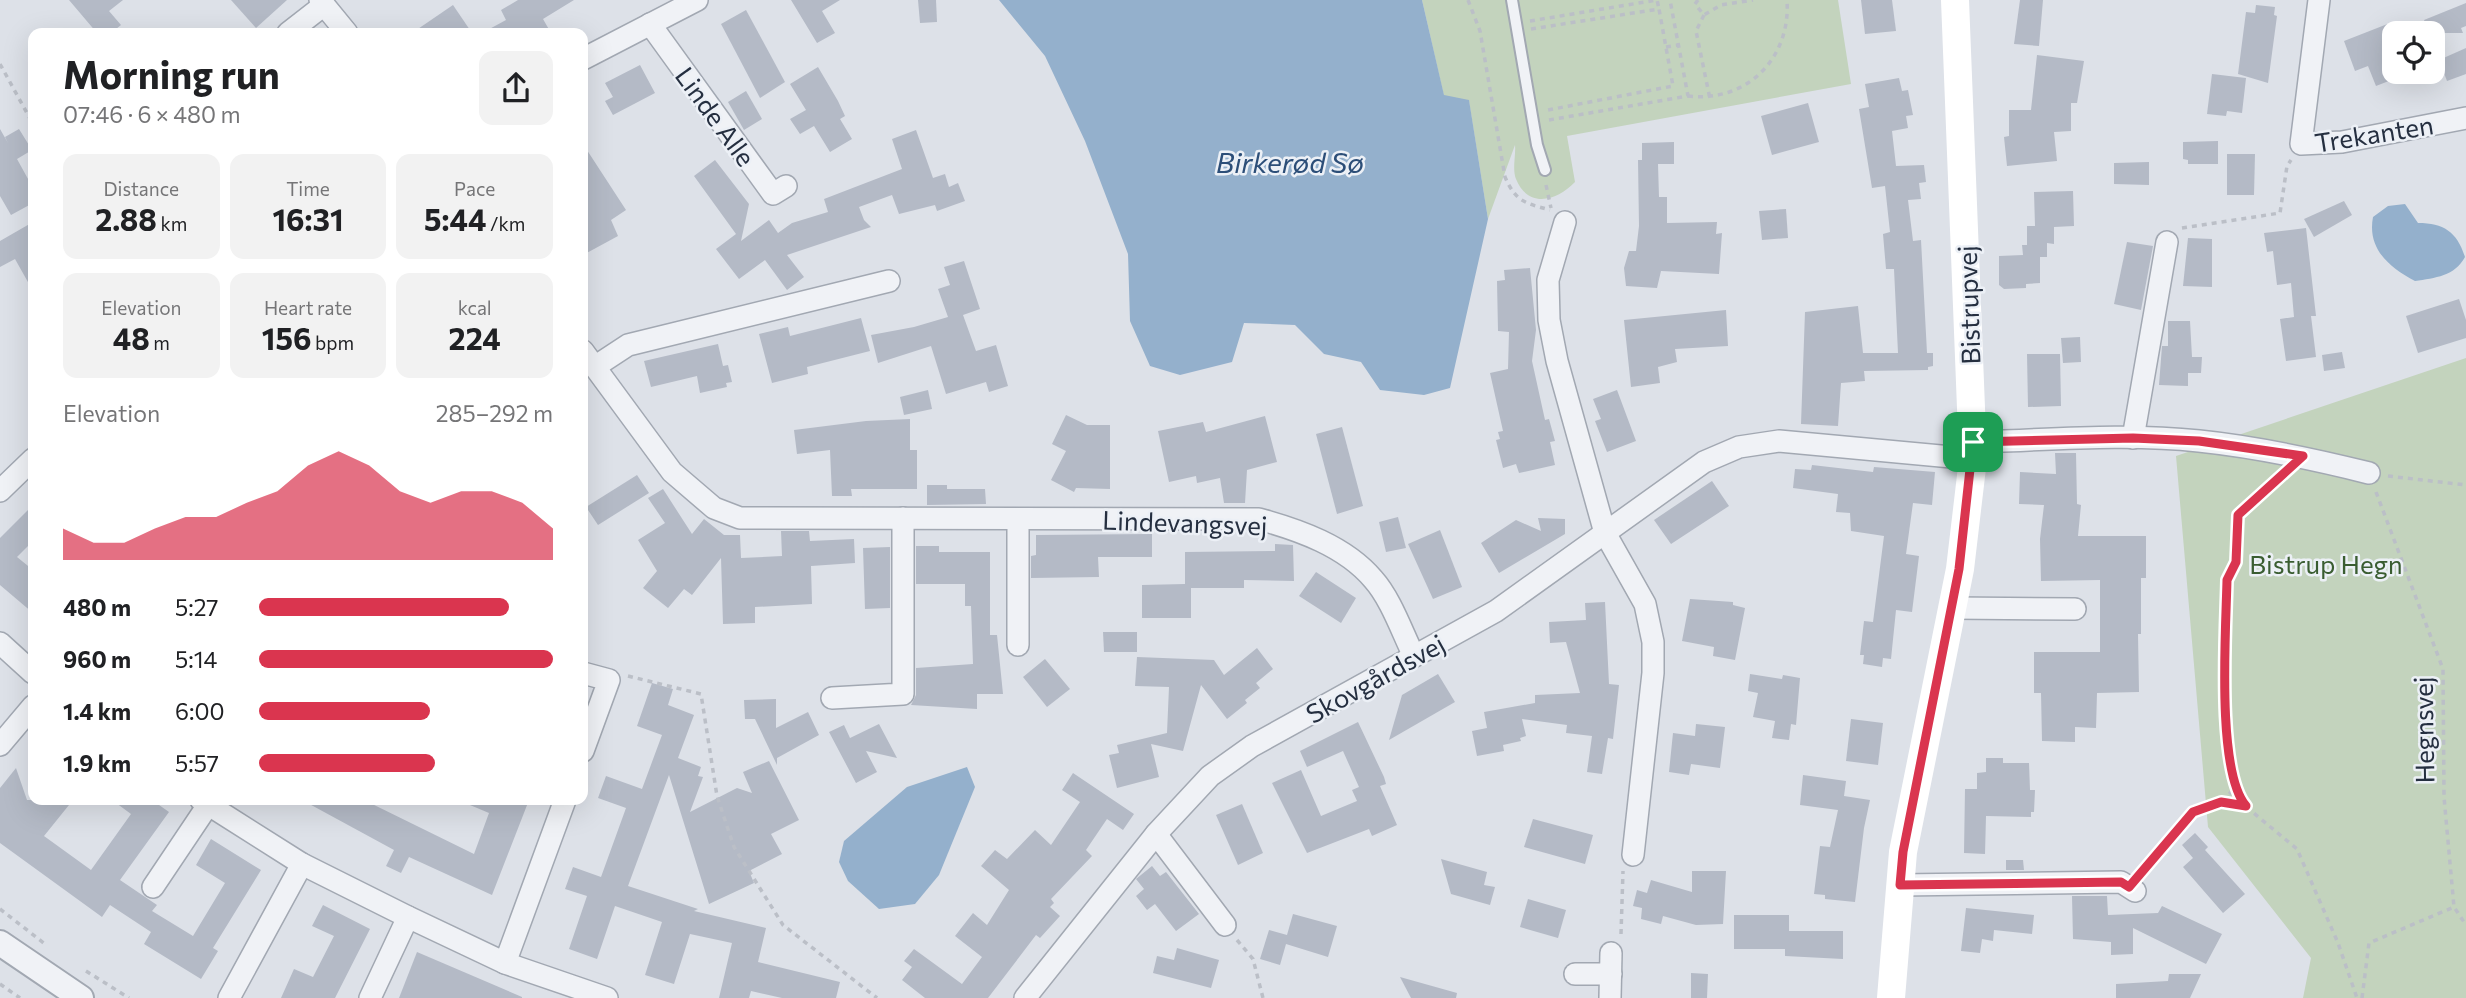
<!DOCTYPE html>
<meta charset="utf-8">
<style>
:root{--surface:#fff;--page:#f2f2f2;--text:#202124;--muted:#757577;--accent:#da354f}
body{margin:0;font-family:Commissioner,sans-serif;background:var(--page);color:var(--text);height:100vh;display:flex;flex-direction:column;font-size:26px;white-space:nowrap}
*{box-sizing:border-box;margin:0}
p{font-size:23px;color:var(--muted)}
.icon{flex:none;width:38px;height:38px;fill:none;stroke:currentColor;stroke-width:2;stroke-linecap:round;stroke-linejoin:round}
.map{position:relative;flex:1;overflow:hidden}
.panel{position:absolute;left:28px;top:28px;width:560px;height:777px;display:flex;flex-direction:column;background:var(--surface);border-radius:14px;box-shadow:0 7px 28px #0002}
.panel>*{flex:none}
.controls{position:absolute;left:2382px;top:21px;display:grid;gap:14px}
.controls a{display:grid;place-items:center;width:63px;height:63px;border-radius:14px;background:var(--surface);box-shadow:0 7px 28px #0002;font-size:35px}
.pin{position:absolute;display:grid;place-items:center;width:60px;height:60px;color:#fff;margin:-30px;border-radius:14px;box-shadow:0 4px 10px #0006}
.round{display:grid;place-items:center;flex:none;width:74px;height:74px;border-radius:14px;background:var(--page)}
.summary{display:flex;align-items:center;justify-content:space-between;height:119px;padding:0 35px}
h1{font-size:38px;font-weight:700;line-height:52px}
.stats{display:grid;grid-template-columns:repeat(3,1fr);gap:10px;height:119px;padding:7px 35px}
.stats div{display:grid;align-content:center;border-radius:14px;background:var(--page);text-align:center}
.stats b{font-size:30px;font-weight:700}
.stats small{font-size:19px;font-weight:400}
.stats p{font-size:19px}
.chart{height:196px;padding:14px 35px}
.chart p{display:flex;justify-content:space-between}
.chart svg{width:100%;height:126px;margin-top:7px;fill:var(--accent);opacity:.7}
ul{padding:0 35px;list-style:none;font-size:23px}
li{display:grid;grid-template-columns:112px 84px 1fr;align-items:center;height:52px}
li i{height:18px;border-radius:9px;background:var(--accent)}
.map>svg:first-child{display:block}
</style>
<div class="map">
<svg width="2466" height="998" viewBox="0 0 2466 998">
<rect width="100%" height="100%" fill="#dde1e8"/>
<g fill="#c3d3bd">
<path d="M 1422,0 L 1838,0 L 1851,84 L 1567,136 L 1575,182 C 1557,201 1528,209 1516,179 C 1512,169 1516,155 1515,145 L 1488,219 L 1469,101 L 1444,96 Z"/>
<polygon points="2466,358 2466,998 2303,998 2311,958 2208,827 2176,456"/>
</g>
<g fill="#94b0cc">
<polygon points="999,0 1422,0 1444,95 1469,100 1488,219 1450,388 1424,395 1380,390 1361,362 1324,354 1295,325 1244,323 1232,362 1180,375 1150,366 1130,321 1128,254 1085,141 1045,56"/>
<path d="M 2405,204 L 2418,223 C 2444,223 2457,232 2465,257 C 2455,276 2435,278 2415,281 C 2389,267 2367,249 2373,217 L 2388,206 Z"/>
<polygon points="967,767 975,787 939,875 915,904 879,909 848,881 839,862 844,841 907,787"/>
</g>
<g fill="#b4bac6">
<polygon points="69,0 123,0 109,11 121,25 111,33 97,33"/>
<polygon points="231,0 287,0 256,28"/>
<polygon points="518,0 574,0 543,19 551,33 482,33 506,20 501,10"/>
<polygon points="791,0 840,0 822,11 835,33 817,43"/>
<polygon points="918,0 936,0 937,22 920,23"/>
<polygon points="1861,0 1892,0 1896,31 1865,34"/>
<polygon points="2020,0 2043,0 2039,46 2014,44"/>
<polygon points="2466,3 2466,26 2461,28 2463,33 2429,33 2424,20"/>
<polygon points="453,5 472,33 412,33"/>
<polygon points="2256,5 2275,7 2274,15 2277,16 2268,83 2238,74 2246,12 2255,13"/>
<polygon points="746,10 785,82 760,98 721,24"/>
<polygon points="2390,23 2394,34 2394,79 2376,86 2368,66 2355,71 2344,41"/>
<polygon points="2466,48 2466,74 2447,81 2439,60"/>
<polygon points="2037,55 2084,61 2077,103 2071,103 2071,131 2054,132 2057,161 2007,166 2004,137 2009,136 2009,110 2031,110"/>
<polygon points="640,65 655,93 613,115 605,101 613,97 605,83"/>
<polygon points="818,67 838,101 845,116 840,119 852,139 830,152 814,126 800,134 790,119 806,110 790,84"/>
<polygon points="2212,74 2246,78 2242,113 2227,111 2226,116 2207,114"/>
<polygon points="1899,78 1902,91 1908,90 1913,115 1906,116 1908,128 1892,131 1896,166 1924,165 1926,182 1919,183 1921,199 1908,200 1913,241 1921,240 1927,353 1933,353 1933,366 1928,367 1928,370 1864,371 1865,381 1841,383 1838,426 1801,424 1805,312 1858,306 1863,353 1898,353 1894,269 1886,269 1883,234 1890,232 1885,186 1872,188 1859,109 1869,107 1865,84"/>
<polygon points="746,91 762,119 744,130 728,102"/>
<polygon points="1808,103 1819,142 1772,155 1761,116"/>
<polygon points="0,129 8,143 5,137 19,129 32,150 17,159 33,188 33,203 11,215 0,196"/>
<polygon points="916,130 933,178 945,174 949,187 958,183 965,201 937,211 935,205 899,214 892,195 859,207 864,220 871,227 787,255 804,277 787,290 765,260 739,279 716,249 736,234 694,176 715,160 749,204 741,241 769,220 778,233 792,223 828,212 824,199 902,169 892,139"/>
<polygon points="2218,141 2218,164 2188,164 2188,160 2183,159 2183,142"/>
<polygon points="1674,142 1674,164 1658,164 1659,197 1667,197 1667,223 1717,222 1716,234 1722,233 1719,274 1661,271 1657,288 1626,286 1624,268 1629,251 1636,251 1639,226 1638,160 1642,160 1642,143"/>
<polygon points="583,144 626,210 611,220 618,236 583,255"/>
<polygon points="2227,154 2255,154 2254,195 2227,195"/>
<polygon points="2149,162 2149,185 2114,184 2114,163"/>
<polygon points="2073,191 2074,226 2054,227 2054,244 2047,243 2047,257 2040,257 2040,283 2026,284 2026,288 2004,289 1999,285 1999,256 2023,255 2022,245 2027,245 2027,226 2035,226 2034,192"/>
<polygon points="2344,201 2352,215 2314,237 2304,219"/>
<polygon points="1786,209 1788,238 1762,240 1759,211"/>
<polygon points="33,222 33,291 15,259 0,267 0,241"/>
<polygon points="2306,228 2316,316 2311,316 2316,357 2286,361 2280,319 2294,317 2291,283 2277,285 2273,251 2267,252 2264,233"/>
<polygon points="2188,238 2212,239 2212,287 2183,286"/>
<polygon points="2127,242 2153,246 2141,310 2114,304"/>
<polygon points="964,261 980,309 963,315 976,351 996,345 1008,386 989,392 986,382 946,394 931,346 878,363 871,335 914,327 948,317 938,289 950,285 944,267"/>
<polygon points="1530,268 1536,330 1532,361 1545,420 1549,419 1555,441 1550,442 1555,465 1519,473 1516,464 1503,468 1496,440 1500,439 1498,432 1503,431 1490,373 1508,369 1509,332 1498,331 1497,281 1505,280 1504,270"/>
<polygon points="2459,299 2466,320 2466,338 2418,353 2406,316"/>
<polygon points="1726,310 1728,346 1675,349 1677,362 1658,367 1660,383 1631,387 1624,320"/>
<polygon points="861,318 870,351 807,367 808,374 772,383 759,334 788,327 790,336"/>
<polygon points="2168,321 2190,321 2192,357 2202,357 2201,373 2188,373 2188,386 2159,385 2162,346 2168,346"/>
<polygon points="2080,337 2081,362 2063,363 2061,338"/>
<polygon points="718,344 723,366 728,365 732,382 726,383 727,387 700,393 697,376 651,387 644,361"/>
<polygon points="2342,352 2345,368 2324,371 2322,355"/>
<polygon points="2027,354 2060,354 2061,406 2028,407"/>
<polygon points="928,390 932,409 904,415 900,397"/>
<polygon points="1617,390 1636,441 1607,452 1595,421 1601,419 1593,399"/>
<polygon points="1066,415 1087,425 1110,425 1110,489 1076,488 1074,492 1051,480 1066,451 1052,444"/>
<polygon points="1265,416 1277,462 1247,470 1245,503 1224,503 1220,478 1197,483 1196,476 1169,482 1158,431 1203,422 1206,432"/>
<polygon points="910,419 910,450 917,450 917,489 851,489 852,496 832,496 830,450 797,454 794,430 866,421"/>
<polygon points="1342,427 1363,506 1337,514 1316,434"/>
<polygon points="2055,453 2076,453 2077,504 2081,505 2078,536 2146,536 2146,578 2141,578 2141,634 2138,634 2139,692 2097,693 2096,728 2075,727 2075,742 2042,741 2041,693 2034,693 2034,652 2100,652 2100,580 2041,581 2040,539 2044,505 2019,504 2020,472 2056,474"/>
<polygon points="1812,465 1873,472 1874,467 1935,472 1932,505 1913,503 1906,554 1919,556 1912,612 1896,610 1891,659 1883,658 1882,667 1863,664 1864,655 1860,655 1864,621 1873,622 1884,536 1851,531 1850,513 1836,512 1838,494 1793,488 1795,469 1811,470"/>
<polygon points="637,475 649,493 598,525 586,507"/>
<polygon points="1712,481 1729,506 1671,544 1654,520"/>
<polygon points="927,485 947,485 947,489 985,489 986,504 927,505"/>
<polygon points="663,489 692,534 704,519 724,535 740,535 741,558 782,556 781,531 809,531 810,541 854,539 855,563 811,566 812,604 755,607 755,623 723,624 721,558 692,595 684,589 668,608 643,588 657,571 638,540 665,523 648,498"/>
<polygon points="33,505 33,541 17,557 33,570 33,613 0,585 0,538"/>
<polygon points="1398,517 1406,548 1386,552 1379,522"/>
<polygon points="1538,518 1565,519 1565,534 1499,573 1481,543 1516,520 1541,531"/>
<polygon points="1440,530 1462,587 1433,599 1408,544"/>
<polygon points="1152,534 1152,557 1098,557 1099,577 1031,578 1031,556 1036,555 1036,535"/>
<polygon points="1275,544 1293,545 1294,581 1244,580 1244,588 1191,588 1191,618 1142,618 1142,585 1185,584 1185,552 1275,551"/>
<polygon points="916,546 939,546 939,552 990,552 990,635 997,635 1003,694 977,694 977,709 911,705 916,695 916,668 973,664 971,606 965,606 965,584 916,584"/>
<polygon points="890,547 890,608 865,609 863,548"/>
<polygon points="1316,572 1356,598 1341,623 1299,596"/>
<polygon points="1690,599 1733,602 1733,605 1745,608 1735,660 1713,656 1714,647 1682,641"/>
<polygon points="1605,602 1609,684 1619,685 1613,739 1608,738 1602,774 1587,772 1592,736 1566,733 1567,725 1522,719 1526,736 1520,738 1521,741 1503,745 1504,751 1477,756 1472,731 1487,728 1484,712 1535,703 1535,695 1580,693 1566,642 1550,643 1549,622 1586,620 1585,603"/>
<polygon points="1103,632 1137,632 1137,652 1104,652"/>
<polygon points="1257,648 1273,669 1256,683 1260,688 1245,700 1247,703 1227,719 1201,685 1183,751 1151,744 1159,777 1117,788 1109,755 1119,753 1117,745 1167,733 1169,687 1135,686 1137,657 1214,660 1224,675"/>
<polygon points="1045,659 1070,689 1047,707 1023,677"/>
<polygon points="1438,674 1455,702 1389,740 1402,695"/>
<polygon points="1750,674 1782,679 1783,675 1800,678 1796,725 1791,724 1789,740 1772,738 1775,721 1753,717 1758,693 1748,691"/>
<polygon points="652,683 673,689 668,705 694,715 678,758 701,767 698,776 703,777 690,812 737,788 752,793 743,772 769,761 799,820 771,834 782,854 749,871 754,883 709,904 669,775 628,886 698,909 694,911 766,928 758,962 840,982 836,998 782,998 751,991 749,998 719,998 732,943 690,934 674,984 645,975 662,922 615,906 597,959 569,949 587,896 565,889 573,867 601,877 626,808 598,798 606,776 642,789 662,735 637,726"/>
<polygon points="776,699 776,728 808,712 819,735 777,758 777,765 755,719 745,719 744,700"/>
<polygon points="1851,719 1883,723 1878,765 1846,761"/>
<polygon points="1358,722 1384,777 1386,784 1380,786 1397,825 1372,836 1369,829 1307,853 1272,783 1301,770 1321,816 1357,801 1352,790 1359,787 1343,751 1307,767 1300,751"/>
<polygon points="879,724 897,758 866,751 877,772 856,783 829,732 844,725 850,738"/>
<polygon points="1696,724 1725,727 1720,768 1691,764 1689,775 1669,772 1673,733 1695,736"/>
<polygon points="1986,758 2003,758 2003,763 2029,763 2030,790 2035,790 2034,812 2031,812 2031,817 1986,816 1985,854 1964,853 1965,789 1977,789 1977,773 1986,772"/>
<polygon points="16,768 27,800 73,800 44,836 91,870 131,814 112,800 152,800 169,812 120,880 157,905 152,911 193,936 225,883 196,865 211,839 261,870 213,948 218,951 201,979 144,944 151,932 110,905 102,917 0,843 0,788"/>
<polygon points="1073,773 1134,814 1123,830 1107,819 1086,850 1092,856 1051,899 1054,903 1050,907 1060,916 1040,938 1036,935 988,998 925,998 902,980 912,967 904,961 914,949 962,984 982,957 955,936 973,913 987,925 1009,890 981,866 995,850 1007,859 1035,830 1051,845 1080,802 1062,790"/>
<polygon points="1803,775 1846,781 1844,796 1870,800 1864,828 1855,902 1825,899 1825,895 1814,894 1820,846 1830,847 1838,810 1800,805"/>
<polygon points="302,800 364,800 474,854 489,813 458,800 529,800 492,895 409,857 401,873 386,866 394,850"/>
<polygon points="1242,804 1263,853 1238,865 1216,815"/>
<polygon points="1533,819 1593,835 1585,864 1524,847"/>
<polygon points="2195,833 2208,847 2205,850 2245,894 2223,913 2183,867 2193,858 2182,845"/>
<polygon points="1441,859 1487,872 1484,885 1495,887 1490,905 1451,894"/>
<polygon points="2006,860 2023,860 2024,870 2006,870"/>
<polygon points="1152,866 1160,876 1166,872 1199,914 1176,931 1155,904 1147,910 1136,896 1144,889 1136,879"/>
<polygon points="1692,871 1726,871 1723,924 1696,925 1663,916 1661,924 1641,919 1642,908 1633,906 1637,890 1647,893 1651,880 1692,892"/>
<polygon points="2072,896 2107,896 2108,915 2158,913 2162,906 2222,934 2206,964 2133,928 2133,954 2111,955 2111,942 2073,939"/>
<polygon points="1528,899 1566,910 1558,938 1520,927"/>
<polygon points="323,905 370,929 335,998 281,998 294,969 313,977 334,936 312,926"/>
<polygon points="1966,908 2034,915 2032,934 1994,930 1993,941 1982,939 1980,953 1961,951"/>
<polygon points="1293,914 1337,926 1328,957 1286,944 1280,965 1260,959 1269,930 1287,935"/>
<polygon points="1734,915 1789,915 1789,931 1843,931 1843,959 1785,956 1785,949 1734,949"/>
<polygon points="1177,948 1219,960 1211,988 1153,973 1157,956 1174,960"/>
<polygon points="417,952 522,997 522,998 399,998"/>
<polygon points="1691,973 1708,974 1707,998 1691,998"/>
<polygon points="2169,974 2201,974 2190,998 2116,998 2116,984 2168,981"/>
<polygon points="1400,977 1457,993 1456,998 1411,998"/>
</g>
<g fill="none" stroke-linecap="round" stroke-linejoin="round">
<defs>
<polyline id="service" points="1512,0 1537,145 1545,170"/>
<g id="minor">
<polyline points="320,0 347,33"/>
<polyline points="2319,0 2301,144 2342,142 2466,118"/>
<polyline points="650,24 773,194 786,186"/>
<polyline points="288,33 324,5"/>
<polyline points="583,59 697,0"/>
<polyline points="1565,222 1548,280 1549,320 1557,361 1605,533 1645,604 1653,642 1653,673 1633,855"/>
<path d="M 583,351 L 672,472 L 714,508 L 740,518 L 1259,519 C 1299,530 1345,546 1373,579 C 1391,599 1402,632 1414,656"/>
<polyline points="596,366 628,345 889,281"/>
<polyline points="2133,438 2167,242"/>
<path d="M 1973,442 C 2048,440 2125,433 2199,441 C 2257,447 2313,459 2369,473"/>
<polyline points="0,491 33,459"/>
<polyline points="1952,608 2075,609"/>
<polyline points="0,643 33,673"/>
<polyline points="1018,645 1018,519"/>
<polyline points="583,673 609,680 583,751"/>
<polyline points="832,698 903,694 903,518"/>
<polyline points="0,745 33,706"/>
<polyline points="201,800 302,864 408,917 505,963 607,998"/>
<polyline points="1156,834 1225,925"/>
<polyline points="1900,885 2121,882 2135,891"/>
<polyline points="153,887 208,805"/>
<polyline points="505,963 565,800"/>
<polyline points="1575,974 1611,974"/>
<polyline points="229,998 302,864"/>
<polyline points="370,998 408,917"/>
<polyline points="1025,998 1156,834 1210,776 1252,746 1496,611 1704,462 1739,447 1779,441 1973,459"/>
<polyline points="1610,998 1611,953"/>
</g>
<polyline id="tertiary" points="0,943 81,998"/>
</defs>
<use href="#service" stroke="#a2a8b2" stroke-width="14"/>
<use href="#minor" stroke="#a2a8b2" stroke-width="24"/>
<use href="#tertiary" stroke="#a2a8b2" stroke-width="28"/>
<g stroke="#bbbfc7" stroke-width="3.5" stroke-dasharray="5 5" stroke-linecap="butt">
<path d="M 1468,0 L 1480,31 L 1505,177 C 1516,202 1525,203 1550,210"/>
<polyline points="1698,0 1695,4 1704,15 1721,5 1753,0"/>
<polyline points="1704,15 1696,31 1710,99"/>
<polyline points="1530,21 1657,0 1659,9"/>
<polyline points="1531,29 1659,9 1673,86 1548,110"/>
<polyline points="1666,47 1679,45"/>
<polyline points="0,64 33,124"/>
<path d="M 1688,96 C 1746,103 1791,59 1787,0"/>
<polyline points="1549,120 1688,96 1670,0"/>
<polyline points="1546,185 1551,208"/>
<polyline points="2182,228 2280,213 2287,166 2291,160"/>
<polyline points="2285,474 2238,515 2236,562 2227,580 2226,714 2235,781 2244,805 2297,849 2338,943 2357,998"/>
<polyline points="2388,476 2466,485"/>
<polyline points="2376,492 2443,669 2444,797 2454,907 2466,925"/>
<polyline points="628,676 701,694 717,796 734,847 783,925 877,998"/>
<polyline points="2221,802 2246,806"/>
<polyline points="2143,873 2193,812 2221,802 2237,786"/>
<polyline points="0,909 45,944"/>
<polyline points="1621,934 1623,871"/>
<polyline points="1237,940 1253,959 1263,998"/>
<polyline points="86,971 129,998"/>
<polyline points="0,984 20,998"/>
<polyline points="2362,998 2369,943 2454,907"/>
</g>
<use href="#service" stroke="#f0f2f6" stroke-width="10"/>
<use href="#minor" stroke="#f0f2f6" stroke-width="21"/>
<use href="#tertiary" stroke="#f0f2f6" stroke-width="24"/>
<polyline stroke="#fff" stroke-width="28" points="1891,998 1903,852 1960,569 1973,459 1955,0"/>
</g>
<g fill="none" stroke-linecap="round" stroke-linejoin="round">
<defs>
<path id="route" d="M 2133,438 L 2199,441 L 2303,456 L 2238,515 L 2236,562 L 2227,580 C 2226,628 2216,771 2246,806 L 2221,802 L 2193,812 L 2129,887 L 2121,882 L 1900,885 L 1903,852 L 1959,569 L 1973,442 Z"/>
</defs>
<use href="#route" stroke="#fff" stroke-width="14"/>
<use href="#route" stroke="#da354f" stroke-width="9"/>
</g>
<g text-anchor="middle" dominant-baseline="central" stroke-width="5" stroke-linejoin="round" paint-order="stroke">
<g font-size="26" fill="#252f40" stroke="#ecf0f6">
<text transform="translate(716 116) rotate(54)">Linde Alle</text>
<text transform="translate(2374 133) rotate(-9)">Trekanten</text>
<text transform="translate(1968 305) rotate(-92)">Bistrupvej</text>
<text transform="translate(1185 522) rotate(2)">Lindevangsvej</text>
<text transform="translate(1375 678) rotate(-29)">Skovgårdsvej</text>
<text transform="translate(2423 730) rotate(-91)">Hegnsvej</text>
</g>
<g font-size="26" fill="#3a5d31" stroke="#ecf0f6">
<text x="2326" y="563">Bistrup Hegn</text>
</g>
<g font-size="28" font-style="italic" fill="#2c4e78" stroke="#ecf0f6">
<text x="1290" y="162">Birkerød Sø</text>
</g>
</g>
</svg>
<div class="controls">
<a><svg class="icon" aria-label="locate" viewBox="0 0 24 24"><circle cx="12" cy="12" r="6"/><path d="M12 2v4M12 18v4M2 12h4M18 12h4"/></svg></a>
</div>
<div class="pin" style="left:1973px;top:442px;background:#1e9e55"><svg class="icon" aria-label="arrive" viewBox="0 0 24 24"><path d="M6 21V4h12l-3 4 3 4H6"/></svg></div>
<section class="panel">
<div class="summary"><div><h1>Morning run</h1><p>07:46 · 6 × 480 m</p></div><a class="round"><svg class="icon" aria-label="share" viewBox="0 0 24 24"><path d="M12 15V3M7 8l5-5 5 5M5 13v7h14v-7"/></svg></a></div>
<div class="stats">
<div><p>Distance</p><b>2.88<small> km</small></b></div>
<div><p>Time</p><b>16:31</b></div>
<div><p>Pace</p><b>5:44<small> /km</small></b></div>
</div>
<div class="stats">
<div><p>Elevation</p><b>48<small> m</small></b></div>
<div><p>Heart rate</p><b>156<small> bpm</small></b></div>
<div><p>kcal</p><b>224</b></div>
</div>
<div class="chart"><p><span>Elevation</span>285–292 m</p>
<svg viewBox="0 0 160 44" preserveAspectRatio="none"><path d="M0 44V33L10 38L20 38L30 33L40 29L50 29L60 24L70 20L80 11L90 6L100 11L110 20L120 24L130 20L140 20L150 24L160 33V44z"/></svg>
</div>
<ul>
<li><b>480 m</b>5:27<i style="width:85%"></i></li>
<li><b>960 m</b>5:14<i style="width:100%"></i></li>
<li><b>1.4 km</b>6:00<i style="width:58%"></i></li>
<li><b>1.9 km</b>5:57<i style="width:60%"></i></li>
</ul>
</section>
</div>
